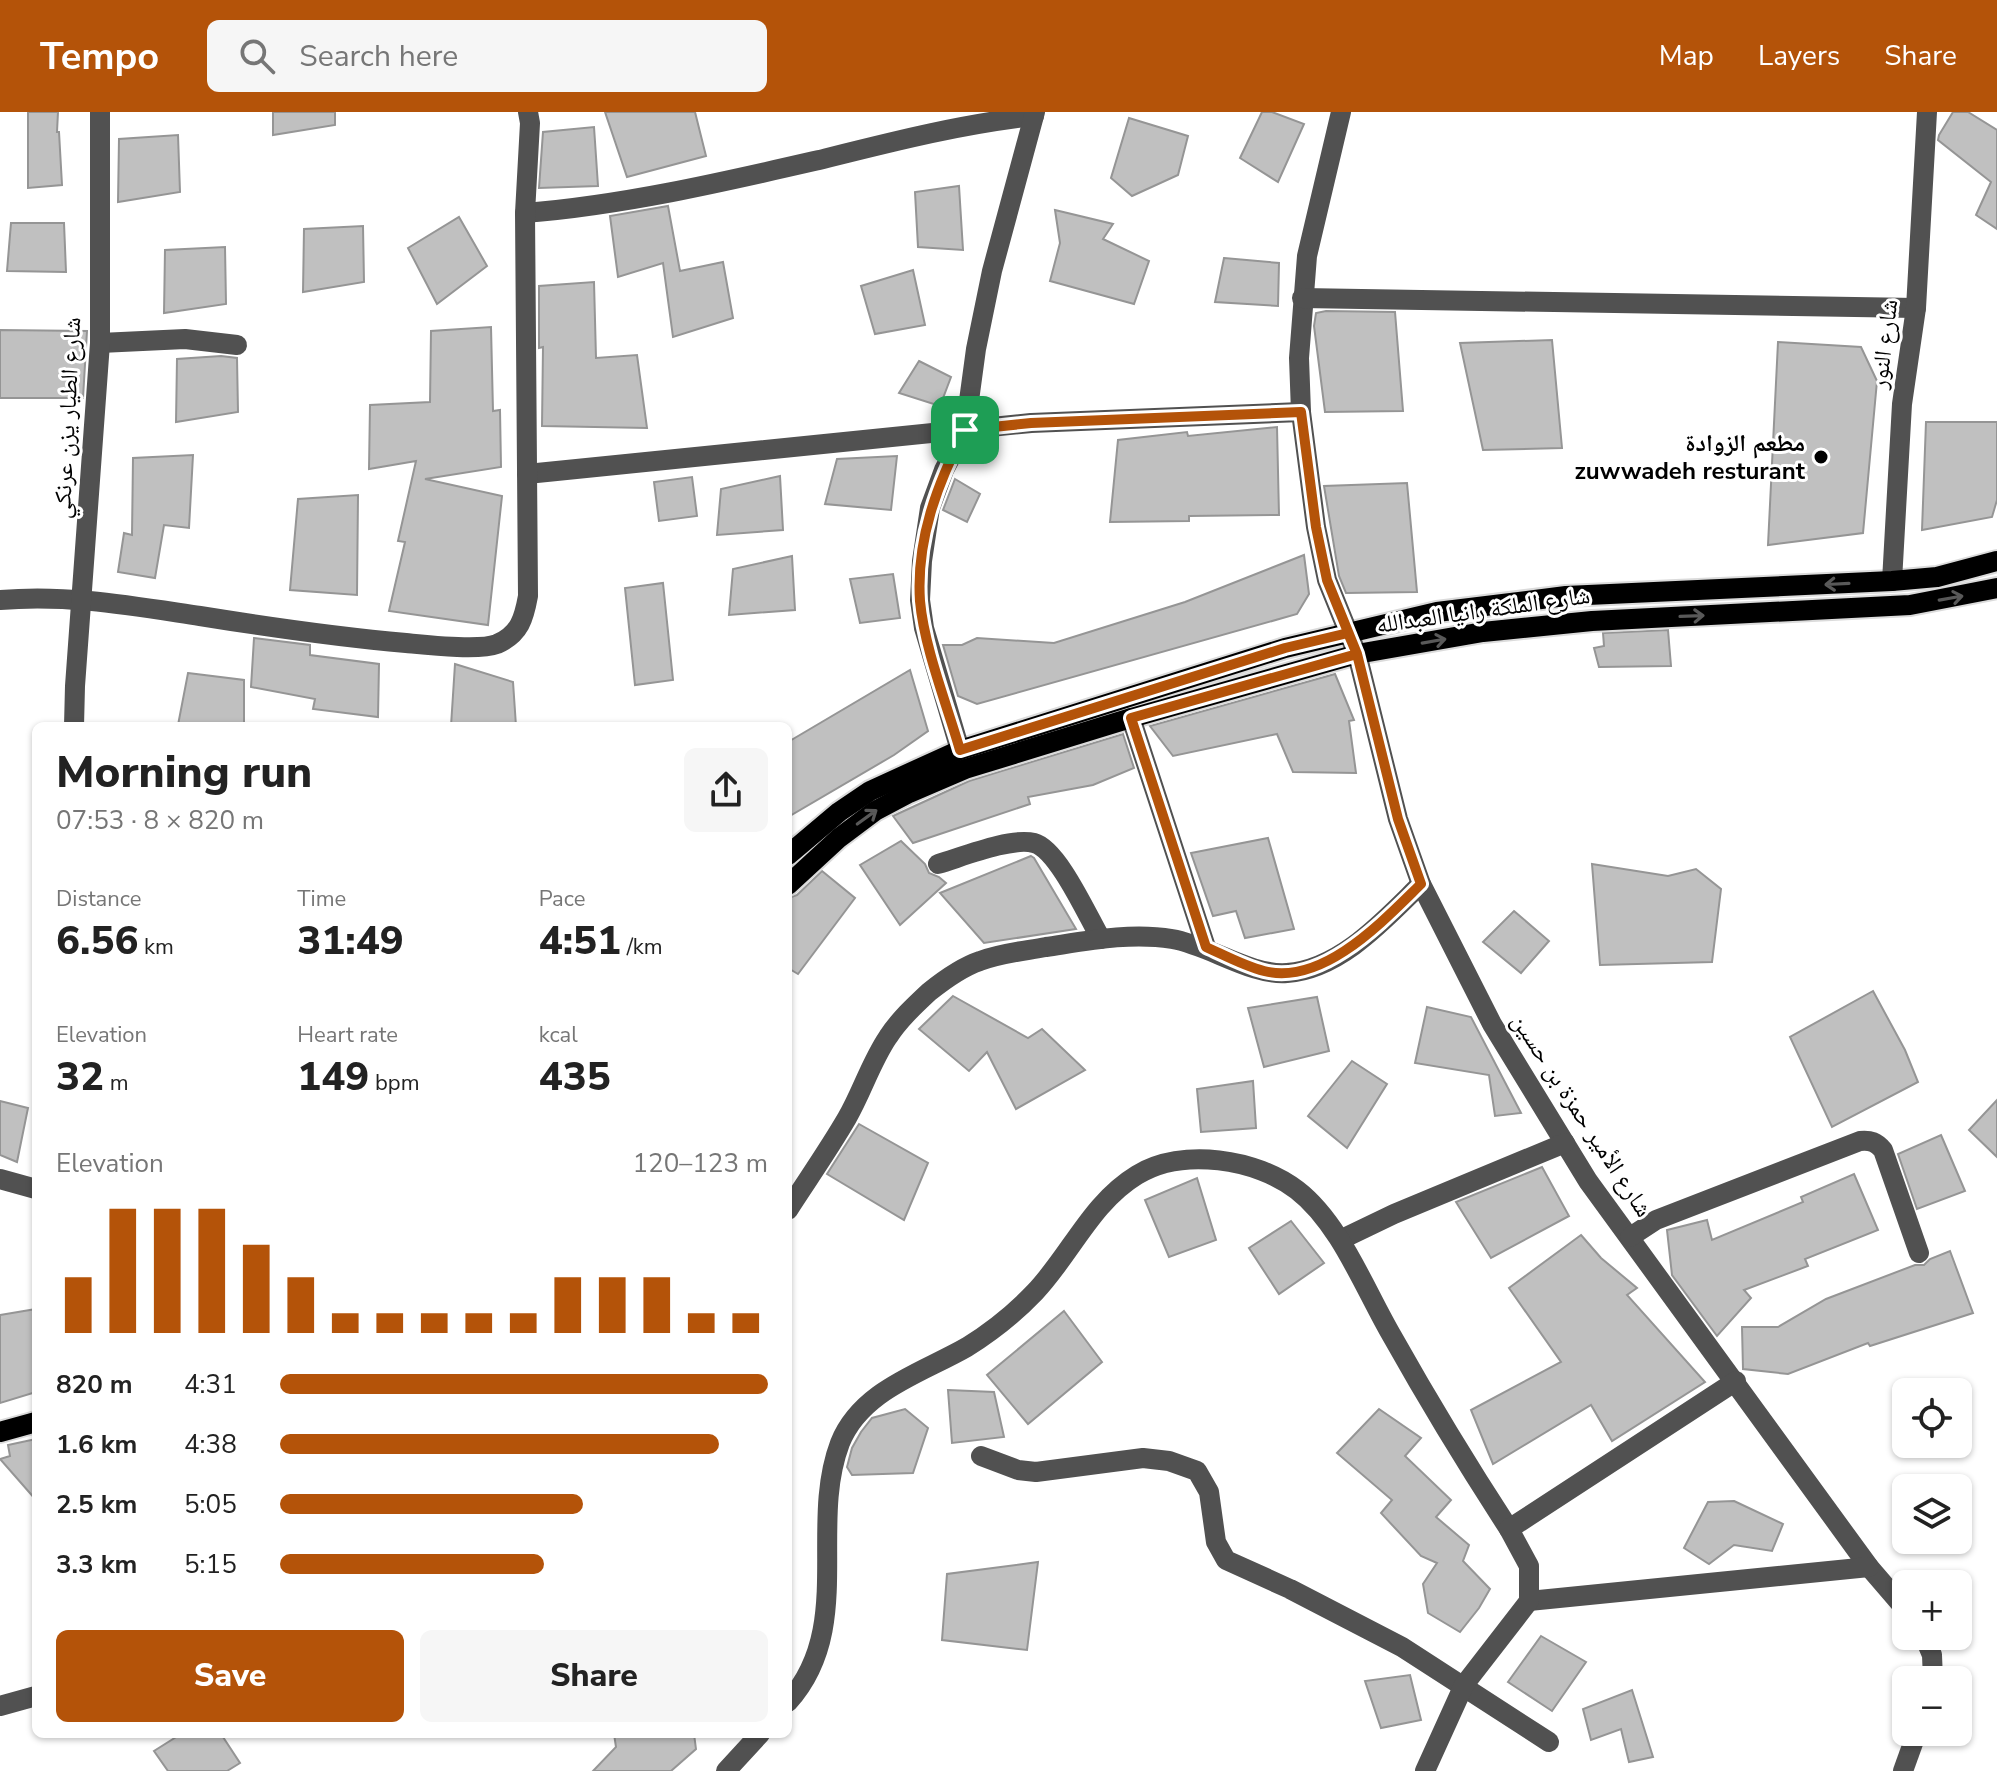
<!DOCTYPE html>
<meta charset="utf-8">
<style>
:root{--surface:#fff;--page:#f6f6f6;--text:#222;--muted:#767676;--accent:#b45309}
body{margin:0;font-family:"Nunito Sans","Noto Naskh Arabic",sans-serif;background:var(--page);color:var(--text);height:100vh;display:flex;flex-direction:column;font-size:30px;white-space:nowrap}
*{box-sizing:border-box;margin:0}
p{font-size:26px;color:var(--muted)}
.icon{flex:none;width:44px;height:44px;fill:none;stroke:currentColor;stroke-width:2;stroke-linecap:round;stroke-linejoin:round}
.map{position:relative;flex:1;overflow:hidden}
.sheet{position:absolute;left:32px;top:610px;width:760px;height:1016px;display:flex;flex-direction:column;background:var(--surface);border-radius:12px;box-shadow:0 2px 6px #0004}
.sheet>*{flex:none}
.tools{position:absolute;left:1892px;top:1266px;display:grid;gap:16px}
.tools a{display:grid;place-items:center;width:80px;height:80px;border-radius:12px;background:var(--surface);box-shadow:0 2px 6px #0004;font-size:40px}
.pin{position:absolute;display:grid;place-items:center;width:68px;height:68px;color:#fff;margin:-34px;border-radius:16px;box-shadow:0 4px 12px #0006}
.round{display:grid;place-items:center;flex:none;width:84px;height:84px;border-radius:12px;background:var(--page)}
.head{display:flex;align-items:center;justify-content:space-between;height:136px;padding:0 24px}
h1{font-size:44px;font-weight:800;line-height:60px}
.stats{display:grid;grid-template-columns:repeat(3,1fr);gap:12px;height:136px;padding:8px 24px}
.stats div{display:grid;align-content:center}
.stats b{font-size:40px;font-weight:800}
.stats small{font-size:22px;font-weight:400}
.stats p{font-size:22px}
.chart{height:224px;padding:16px 24px}
.chart p{display:flex;justify-content:space-between}
.chart svg{width:100%;height:144px;margin-top:8px;stroke:var(--accent);stroke-width:6}
.button{display:flex;gap:16px;margin-top:auto;padding:16px 24px}
.button a{flex:1;height:92px;border-radius:12px;background:var(--accent);color:#fff;font-size:32px;font-weight:800;line-height:92px;text-align:center}
.button a+a{background:var(--page);color:var(--text)}
ul{padding:0 24px;list-style:none;font-size:26px}
li{display:grid;grid-template-columns:128px 96px 1fr;align-items:center;height:60px}
li i{height:20px;border-radius:10px;background:var(--accent)}
header{display:flex;align-items:center;gap:48px;box-sizing:border-box;height:112px;padding:0 40px;background:var(--accent);color:#fff}
header strong{font-size:38px}
nav{display:flex;gap:44px;margin-inline-start:auto;font-size:28px}
.search{width:560px;height:72px;background:var(--page);display:flex;align-items:center;gap:20px;box-sizing:border-box;padding:0 28px;border-radius:12px;color:var(--muted);font-size:30px}
.map>svg:first-child{display:block}
</style>
<header>
<strong>Tempo</strong>
<div class="search"><svg class="icon" aria-label="search" viewBox="0 0 24 24"><circle cx="10" cy="10" r="6"/><path d="M15 15l6 6"/></svg>Search here</div>
<nav><a>Map</a><a>Layers</a><a>Share</a></nav>
</header>
<div class="map">
<svg width="1997" height="1659" viewBox="0 0 1997 1659">
<rect width="100%" height="100%" fill="#fff"/>
<g fill="#c0c0c0" stroke="#959595" stroke-width="2">
<polygon points="28,0 58,0 57,20 59,20 62,73 28,76"/>
<polygon points="273,0 335,0 335,13 273,23"/>
<polygon points="605,0 695,0 706,44 627,65"/>
<polygon points="1262,0 1272,0 1304,12 1278,70 1240,46"/>
<polygon points="1953,0 1968,0 1997,18 1997,117 1976,103 1991,70 1938,28 1939,23"/>
<polygon points="1129,6 1188,24 1178,63 1132,84 1111,66"/>
<polygon points="594,15 598,74 539,76 543,20"/>
<polygon points="178,23 180,80 118,90 119,27"/>
<polygon points="959,74 963,138 918,135 915,80"/>
<polygon points="668,94 680,159 723,150 733,206 673,225 663,151 618,165 610,104"/>
<polygon points="1055,98 1113,112 1103,127 1149,149 1134,192 1050,169 1060,131"/>
<polygon points="459,105 487,154 437,192 408,136"/>
<polygon points="11,111 64,111 66,160 7,159"/>
<polygon points="363,114 364,170 303,180 304,117"/>
<polygon points="225,135 226,192 164,201 165,138"/>
<polygon points="1224,146 1279,151 1278,194 1215,190"/>
<polygon points="913,158 925,213 875,222 861,174"/>
<polygon points="594,170 596,246 637,243 647,316 542,314 543,235 539,236 539,174"/>
<polygon points="1326,199 1395,200 1403,299 1325,300 1314,214 1316,201"/>
<polygon points="491,215 493,299 500,298 501,355 425,367 502,384 488,513 389,499 405,430 398,429 416,349 369,357 370,293 430,290 431,219"/>
<polygon points="0,218 87,219 83,286 0,286"/>
<polygon points="1552,228 1562,336 1483,338 1460,231"/>
<polygon points="1778,230 1861,235 1877,269 1863,421 1768,433"/>
<polygon points="221,244 237,246 238,300 176,310 177,247"/>
<polygon points="919,249 951,265 940,294 899,281"/>
<polygon points="1926,310 1997,310 1997,388 1992,405 1922,418"/>
<polygon points="1277,315 1279,403 1189,404 1189,409 1110,410 1118,328 1187,320 1188,324"/>
<polygon points="193,343 189,416 164,413 155,466 118,460 124,421 132,423 133,346"/>
<polygon points="897,344 891,398 825,392 837,347"/>
<polygon points="780,364 783,418 717,423 721,377"/>
<polygon points="692,365 697,404 659,409 654,370"/>
<polygon points="955,367 980,382 967,410 943,398"/>
<polygon points="1407,371 1417,480 1346,481 1339,464 1324,374"/>
<polygon points="358,383 357,483 290,478 298,387"/>
<polygon points="1304,443 1309,482 1297,502 977,592 958,584 943,533 962,533 977,526 1054,531 1185,490"/>
<polygon points="792,444 795,498 729,503 733,457"/>
<polygon points="893,462 900,506 860,511 850,467"/>
<polygon points="663,471 673,568 635,573 625,476"/>
<polygon points="1668,518 1671,554 1599,555 1594,536 1604,534 1603,521"/>
<polygon points="254,526 310,533 310,543 379,552 378,605 313,597 315,587 251,575"/>
<polygon points="455,552 513,570 516,614 451,614"/>
<polygon points="910,558 928,619 894,643 788,705 788,630"/>
<polygon points="188,561 244,568 244,614 178,613"/>
<polygon points="1335,562 1354,608 1349,609 1356,661 1293,660 1277,622 1173,644 1150,614"/>
<polygon points="1123,622 1134,656 1093,673 1028,685 1030,692 913,731 893,704 969,669"/>
<polygon points="1268,726 1294,817 1245,826 1236,799 1213,804 1191,741"/>
<polygon points="901,729 925,752 929,761 939,765 946,771 900,813 860,753"/>
<polygon points="1031,744 1034,746 1076,817 984,831 940,781"/>
<polygon points="1592,752 1668,764 1696,757 1721,777 1712,850 1600,853"/>
<polygon points="822,759 855,786 798,862 788,856 788,786 797,783"/>
<polygon points="1514,799 1549,829 1521,861 1483,830"/>
<polygon points="1873,879 1905,938 1918,970 1832,1015 1790,925"/>
<polygon points="953,884 1028,926 1042,917 1085,958 1016,997 987,940 969,959 919,917"/>
<polygon points="1317,885 1329,939 1264,955 1248,896"/>
<polygon points="1427,895 1471,905 1521,1001 1495,1004 1489,963 1415,951"/>
<polygon points="1352,949 1387,972 1347,1036 1308,1004"/>
<polygon points="1253,969 1256,1016 1201,1020 1197,977"/>
<polygon points="1997,988 1997,1045 1969,1018"/>
<polygon points="0,989 28,996 17,1050 0,1043"/>
<polygon points="859,1012 928,1051 904,1108 827,1062"/>
<polygon points="1941,1023 1965,1079 1917,1097 1898,1042"/>
<polygon points="1542,1055 1569,1104 1491,1146 1456,1090"/>
<polygon points="1854,1062 1878,1118 1805,1147 1808,1154 1744,1178 1751,1186 1717,1224 1672,1163 1667,1118 1707,1108 1712,1128 1803,1090 1801,1085"/>
<polygon points="1197,1066 1216,1128 1169,1145 1145,1088"/>
<polygon points="1291,1109 1324,1151 1279,1182 1249,1136"/>
<polygon points="1581,1123 1601,1146 1637,1176 1627,1183 1705,1270 1612,1329 1591,1293 1493,1352 1471,1298 1561,1250 1509,1176"/>
<polygon points="1950,1139 1973,1201 1870,1234 1868,1231 1788,1262 1743,1257 1742,1215 1778,1215 1826,1187 1915,1153 1924,1153 1930,1147"/>
<polygon points="36,1197 36,1280 0,1291 0,1203"/>
<polygon points="1064,1199 1102,1250 1028,1312 987,1263"/>
<polygon points="948,1278 994,1280 1004,1325 952,1331"/>
<polygon points="905,1297 928,1316 913,1361 852,1363 847,1355 852,1336 861,1320 872,1306"/>
<polygon points="1379,1297 1421,1326 1405,1344 1451,1388 1436,1405 1469,1433 1463,1449 1490,1477 1479,1496 1460,1520 1428,1501 1423,1472 1437,1451 1421,1444 1381,1401 1392,1388 1337,1341"/>
<polygon points="36,1327 36,1388 0,1347 10,1344 8,1333"/>
<polygon points="1734,1389 1783,1412 1772,1439 1734,1433 1709,1452 1684,1436 1708,1390"/>
<polygon points="1038,1450 1027,1538 942,1528 947,1462"/>
<polygon points="1541,1524 1586,1550 1552,1599 1508,1570"/>
<polygon points="1410,1563 1421,1608 1381,1616 1365,1569"/>
<polygon points="1632,1578 1653,1645 1629,1650 1621,1617 1591,1628 1583,1597"/>
<polygon points="181,1622 221,1622 240,1651 227,1659 168,1659 154,1639"/>
<polygon points="614,1622 694,1622 696,1637 671,1659 593,1659 616,1635"/>
</g>
<g fill="none" stroke-linecap="round" stroke-linejoin="round">
<defs>
<g id="major">
<polyline points="788,743 839,700 870,679 960,638 1285,536 1437,500 1566,484 1892,469 1937,465 1997,449"/>
<polyline points="788,773 839,726 875,699 909,681 965,657 1131,606 1357,542 1483,520 1592,509 1910,493 1997,476"/>
<polyline points="0,1320 36,1310"/>
</g>
</defs>
<use href="#major" stroke="#dbdbdb" stroke-width="24"/>
<g stroke="#515151" stroke-width="20">
<polyline points="1341,0 1307,144 1299,246 1301,300 1316,415 1327,468 1357,542 1398,707 1421,772 1492,912 1588,1069 1869,1455 1906,1498"/>
<path d="M 525,101 C 624,93 723,70 819,48 C 891,30 961,12 1034,4"/>
<polyline points="1302,186 1916,196"/>
<polyline points="100,231 185,227 237,233"/>
<polyline points="527,362 1031,311 1301,300"/>
<polyline points="1892,469 1902,292 1916,196 1927,0"/>
<path d="M 0,488 C 68,482 133,494 200,504 C 268,515 337,525 406,531 C 427,533 479,539 497,532 C 520,522 524,506 528,484 L 525,101 L 530,11 L 528,0"/>
<polyline points="1131,606 1206,835"/>
<polyline points="74,614 75,574 100,231 100,0"/>
<polyline points="960,638 924,516 920,488 922,449 930,396 944,358 965,318 976,237 992,159 1035,0"/>
<path d="M 938,752 C 962,745 1011,725 1034,731 C 1058,737 1088,805 1101,827"/>
<polyline points="0,1067 36,1077"/>
<path d="M 788,1098 C 808,1067 829,1037 847,1006 C 862,980 871,950 888,925 C 899,908 914,894 929,880 C 944,868 962,855 980,849 C 1001,841 1024,839 1046,835 C 1086,829 1130,820 1172,827 C 1209,833 1251,864 1287,861 C 1341,857 1385,807 1421,772"/>
<path d="M 1630,1125 L 1656,1108 L 1860,1029 C 1871,1028 1876,1030 1883,1038 L 1919,1141"/>
<polyline points="1342,1127 1394,1102 1565,1031"/>
<polyline points="981,1344 1018,1358 1036,1360 1143,1346 1169,1349 1197,1359 1209,1380 1216,1430 1226,1448 1290,1477 1402,1535 1549,1630"/>
<polyline points="1529,1489 1869,1455"/>
<polyline points="1924,1524 1932,1543 1933,1568"/>
<path d="M 788,1590 C 855,1516 808,1415 840,1331 C 861,1278 922,1261 967,1235 C 991,1220 1015,1201 1035,1180 C 1071,1142 1091,1091 1137,1063 C 1182,1035 1257,1047 1297,1078 C 1340,1111 1365,1178 1392,1224 C 1429,1290 1468,1354 1509,1417"/>
<polyline points="0,1594 36,1584"/>
<polyline points="726,1659 760,1622"/>
<polyline points="1425,1659 1464,1573 1529,1489 1529,1454 1509,1417 1736,1269"/>
<polyline points="1903,1659 1917,1620"/>
</g>
<use href="#major" stroke="#000" stroke-width="20"/>
</g>
<defs><path id="oneway-shaft" d="M-6 0H5M1.5-3L5.5 0L1.5 3" fill="none" stroke-width="1.6" stroke-linecap="round" stroke-linejoin="round" transform="scale(2)"/></defs>
<g stroke="#595959">
<use href="#oneway-shaft" transform="translate(1837 472) rotate(177)"/>
<use href="#oneway-shaft" transform="translate(1951 486) rotate(-10)"/>
<use href="#oneway-shaft" transform="translate(1692 504) rotate(-2)"/>
<use href="#oneway-shaft" transform="translate(1434 529) rotate(-10)"/>
<use href="#oneway-shaft" transform="translate(867 705) rotate(-36)"/>
</g>
<g fill="none" stroke-linecap="round" stroke-linejoin="round">
<defs>
<path id="route" d="M 965,318 L 1031,311 L 1301,300 L 1316,415 L 1327,468 L 1357,542 L 1131,606 L 1206,835 C 1224,843 1244,854 1264,859 C 1323,874 1383,809 1421,772 L 1398,707 L 1357,542 L 1348,521 L 1285,536 L 960,638 C 947,593 924,535 920,489 C 916,428 937,372 965,318"/>
</defs>
<use href="#route" stroke="#fff" stroke-width="16"/>
<use href="#route" stroke="#b45309" stroke-width="10"/>
</g>
<circle fill="#000" stroke="#fff" stroke-width="3" cx="1821" cy="345" r="8"/>
<g text-anchor="middle" dominant-baseline="central" stroke-width="6" stroke-linejoin="round" paint-order="stroke">
<g font-size="24" fill="#000" stroke="#fff">
<text transform="translate(1884 232) rotate(-83)">شارع النور</text>
<text transform="translate(67 306) rotate(-87)">شارع الطيار يزن عرنكي</text>
<text transform="translate(1483 498) rotate(-8)">شارع الملكة رانيا العبدالله</text>
<text transform="translate(1582 1003) rotate(57)">شارع الأمير حمزة بن حسين</text>
</g>
<g font-size="24" font-weight="bold" fill="#000" stroke="#fff" text-anchor="end">
<text x="1805" y="331">مطعم الزوادة<tspan x="1805" dy="28">zuwwadeh resturant</tspan></text>
</g>
</g>
</svg>
<div class="tools">
<a><svg class="icon" aria-label="locate" viewBox="0 0 24 24"><circle cx="12" cy="12" r="6"/><path d="M12 2v4M12 18v4M2 12h4M18 12h4"/></svg></a>
<a><svg class="icon" aria-label="layers" viewBox="0 0 24 24"><path d="M12 4l9 5-9 5-9-5zM3 14l9 5 9-5"/></svg></a>
<a>+</a>
<a>−</a>
</div>
<div class="pin" style="left:965px;top:318px;background:#1e9e55"><svg class="icon" aria-label="arrive" viewBox="0 0 24 24"><path d="M6 21V4h12l-3 4 3 4H6"/></svg></div>
<section class="sheet">
<div class="head"><div><h1>Morning run</h1><p>07:53 · 8 × 820 m</p></div><a class="round"><svg class="icon" aria-label="share" viewBox="0 0 24 24"><path d="M12 15V3M7 8l5-5 5 5M5 13v7h14v-7"/></svg></a></div>
<div class="stats">
<div><p>Distance</p><b>6.56<small> km</small></b></div>
<div><p>Time</p><b>31:49</b></div>
<div><p>Pace</p><b>4:51<small> /km</small></b></div>
</div>
<div class="stats">
<div><p>Elevation</p><b>32<small> m</small></b></div>
<div><p>Heart rate</p><b>149<small> bpm</small></b></div>
<div><p>kcal</p><b>435</b></div>
</div>
<div class="chart"><p><span>Elevation</span>120–123 m</p>
<svg viewBox="0 0 160 44" preserveAspectRatio="none"><path d="M5 44V27M15 44V6M25 44V6M35 44V6M45 44V17M55 44V27M65 44V38M75 44V38M85 44V38M95 44V38M105 44V38M115 44V27M125 44V27M135 44V27M145 44V38M155 44V38"/></svg>
</div>
<ul>
<li><b>820 m</b>4:31<i style="width:100%"></i></li>
<li><b>1.6 km</b>4:38<i style="width:90%"></i></li>
<li><b>2.5 km</b>5:05<i style="width:62%"></i></li>
<li><b>3.3 km</b>5:15<i style="width:54%"></i></li>
</ul>
<div class="button"><a>Save</a><a>Share</a></div>
</section>
</div>
